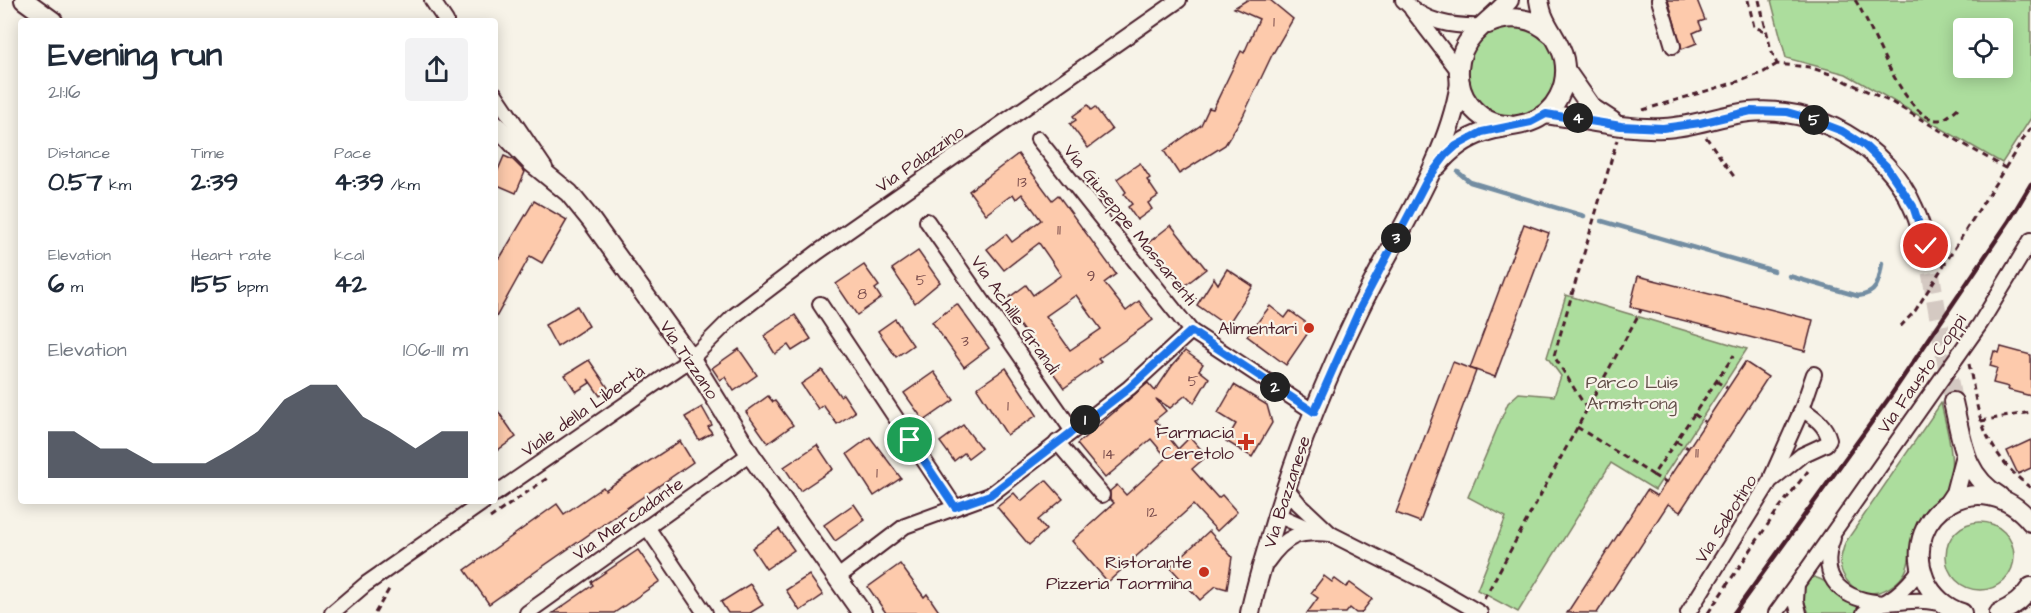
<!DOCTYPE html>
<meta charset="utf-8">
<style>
:root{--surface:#fff;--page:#f2f2f3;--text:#1f2937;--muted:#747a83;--accent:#111827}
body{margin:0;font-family:"Architects Daughter",sans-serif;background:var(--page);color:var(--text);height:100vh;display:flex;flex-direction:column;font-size:22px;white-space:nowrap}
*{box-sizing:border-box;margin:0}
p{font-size:20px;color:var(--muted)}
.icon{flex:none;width:33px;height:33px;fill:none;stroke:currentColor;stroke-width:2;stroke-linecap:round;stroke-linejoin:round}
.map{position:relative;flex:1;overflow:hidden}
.side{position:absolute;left:18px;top:18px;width:480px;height:486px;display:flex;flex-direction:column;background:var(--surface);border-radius:6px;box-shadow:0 3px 15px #0003}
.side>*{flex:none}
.controls{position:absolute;left:1953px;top:18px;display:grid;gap:12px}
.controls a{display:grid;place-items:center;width:60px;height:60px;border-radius:6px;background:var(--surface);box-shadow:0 3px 15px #0003;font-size:30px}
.pin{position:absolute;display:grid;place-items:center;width:51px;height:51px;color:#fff;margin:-26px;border:3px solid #fff;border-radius:50%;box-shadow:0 2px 6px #0007}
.km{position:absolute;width:30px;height:30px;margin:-15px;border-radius:50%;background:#222;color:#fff;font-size:16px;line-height:30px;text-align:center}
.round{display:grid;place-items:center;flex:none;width:63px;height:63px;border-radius:6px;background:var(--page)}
.headline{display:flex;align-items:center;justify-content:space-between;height:102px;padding:0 30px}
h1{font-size:33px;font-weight:800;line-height:45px}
.metrics{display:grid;grid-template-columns:repeat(3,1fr);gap:9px;height:102px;padding:6px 30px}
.metrics div{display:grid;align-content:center}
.metrics b{font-size:26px;font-weight:800}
.metrics small{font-size:16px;font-weight:400}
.metrics p{font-size:16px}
.chart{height:168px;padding:12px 30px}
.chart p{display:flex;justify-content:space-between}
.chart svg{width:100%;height:108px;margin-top:6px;fill:var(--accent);opacity:.7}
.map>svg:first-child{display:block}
</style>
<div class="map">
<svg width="2031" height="613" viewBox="0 0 2031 613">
<rect width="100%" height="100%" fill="#f7f3e8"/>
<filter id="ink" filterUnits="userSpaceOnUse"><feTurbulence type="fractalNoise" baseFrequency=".0167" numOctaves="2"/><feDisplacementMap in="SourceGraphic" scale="12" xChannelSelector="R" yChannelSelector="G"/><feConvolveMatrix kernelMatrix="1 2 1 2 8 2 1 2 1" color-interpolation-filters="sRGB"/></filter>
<g filter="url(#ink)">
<g fill="#acdd9d" stroke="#7b7e64" stroke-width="1.5" fill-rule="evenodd">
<path d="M 1771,0 L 2031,0 L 2031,118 L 2002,163 L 1846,74 L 1786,58 ZM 1964,28 L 2002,28 L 2002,68 L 1964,68 Z"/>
<circle cx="1512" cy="72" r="46"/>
<polygon points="1566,295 1747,349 1655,490 1611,463 1518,612 1477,590 1506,517 1468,497 1508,403 1519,393 1554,396 1561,376 1547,357"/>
<path d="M 1941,403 C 1947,431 1959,466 1945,493 C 1937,508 1921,518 1914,533 C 1907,551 1914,568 1896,583 C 1881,595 1861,598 1848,582 C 1844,577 1841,571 1840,565 C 1840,558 1843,550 1845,543 Z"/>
<circle cx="1980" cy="556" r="34"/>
<path d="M 1814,577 C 1825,580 1826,583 1833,591 C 1843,602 1858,606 1873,606 L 1857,613 L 1809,613 C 1804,602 1800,591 1806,580 Z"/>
</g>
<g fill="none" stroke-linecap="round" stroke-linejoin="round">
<g stroke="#738da2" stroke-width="4.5">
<polyline points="1458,172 1470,182 1584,216"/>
<polyline points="1602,221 1774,271"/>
<path d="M 1789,276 L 1858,296 C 1878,294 1879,281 1882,263"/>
</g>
</g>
<g fill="#fdcaac" stroke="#4a1f2b" stroke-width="1.5" fill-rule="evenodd">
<polygon points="1247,0 1270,0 1293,19 1272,55 1243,116 1225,145 1179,174 1164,151 1201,125 1209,108 1213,109 1241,51 1244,53 1259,19 1234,8"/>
<polygon points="1668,0 1697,0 1705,20 1699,22 1702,29 1693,33 1697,43 1682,49"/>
<polygon points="1088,105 1091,110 1095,107 1112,130 1088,148 1070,124 1076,120 1073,116"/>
<path d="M 1018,154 L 1052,200 L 1058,195 L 1116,274 L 1104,283 L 1126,311 L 1139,301 L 1153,320 L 1098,359 L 1101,362 L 1064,388 L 1003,302 L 1026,285 L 1033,295 L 1061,275 L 1039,243 L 1004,270 L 987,249 L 1006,234 L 1012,242 L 1041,220 L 1022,194 L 1016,199 L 1013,194 L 986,214 L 969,191 ZM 1076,295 L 1101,329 L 1070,350 L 1046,316 Z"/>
<polygon points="504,156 513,160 525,172 516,193 495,184 495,177"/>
<polygon points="1140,163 1150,178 1147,180 1158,196 1148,203 1152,209 1137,220 1128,207 1132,204 1124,194 1126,192 1117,179"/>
<polygon points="534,201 567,220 542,263 530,256 495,319 495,256 500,258"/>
<polygon points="1524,224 1549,233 1495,377 1470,368"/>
<polygon points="1171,225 1206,269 1183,287 1148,243"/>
<polygon points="918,251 940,282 915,303 892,269"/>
<polygon points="864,265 879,286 875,289 881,298 857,315 836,284"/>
<polygon points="1227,269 1253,286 1227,326 1197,305 1214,278 1218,284"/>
<polygon points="1638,276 1813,320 1805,351 1630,307"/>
<polygon points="957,304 989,348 964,367 932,322"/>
<polygon points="577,306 589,326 557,347 545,325"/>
<polygon points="1270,306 1285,318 1290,311 1312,327 1286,365 1247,336"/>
<polygon points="795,315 811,339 792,351 788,345 775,354 764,336"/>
<polygon points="895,319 913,345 896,357 878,331"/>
<polygon points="2001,347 2031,355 2031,396 2008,390 2009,387 1993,383 1997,368 1990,366 1994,351 1999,353"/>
<polygon points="739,349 757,375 734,391 725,377 720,380 712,368"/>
<polygon points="1185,351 1203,364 1199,370 1209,378 1194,403 1186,395 1170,408 1156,399 1166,411 1155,420 1178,449 1190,437 1207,456 1192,469 1218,498 1222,495 1237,512 1217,531 1193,505 1108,582 1072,541 1114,503 1110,499 1110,491 1117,485 1126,495 1167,458 1151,439 1105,478 1077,444 1148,383 1155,391 1172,366"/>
<polygon points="589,360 609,389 600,396 588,379 590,383 576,392 565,375"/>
<polygon points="1453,362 1476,371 1420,522 1396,513"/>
<polygon points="1745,362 1768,377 1680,512 1668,504 1597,613 1567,613 1647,490 1657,496"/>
<polygon points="1006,368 1037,415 1007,435 977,388"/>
<polygon points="822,370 840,396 843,394 855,412 837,424 823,405 818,409 801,384"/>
<polygon points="934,372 954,400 924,421 904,393"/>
<polygon points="1234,385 1267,405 1272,423 1252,457 1226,441 1236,424 1218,413"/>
<polygon points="768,396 773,402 775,401 793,425 768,443 746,412"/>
<polygon points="495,407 516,437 495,452"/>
<polygon points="702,407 712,425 708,427 712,433 699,440 685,417"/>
<polygon points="963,425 981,448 968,458 964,453 954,461 940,442"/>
<polygon points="870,437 901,478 874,496 847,454"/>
<polygon points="2031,440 2031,468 2018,474 2007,451"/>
<polygon points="680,441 693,462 489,604 465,570 557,504 564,514 603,487 605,490"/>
<polygon points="817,445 833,469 800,491 784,467"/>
<polygon points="1046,480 1063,499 1038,520 1046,530 1029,545 997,507 1014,493 1021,501"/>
<polygon points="854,504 865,520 835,541 824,525"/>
<polygon points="779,529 794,550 766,569 752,548"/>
<polygon points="1209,531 1232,557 1227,589 1216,586 1200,600 1170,567"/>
<polygon points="638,550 660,581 614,613 553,613 593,585 591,582"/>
<polygon points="900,564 924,597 927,594 940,613 886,613 868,587"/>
<polygon points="809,575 823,595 800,611 786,590"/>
<polygon points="1324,576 1332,582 1335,579 1346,587 1350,583 1372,599 1361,613 1356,613 1350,608 1346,613 1307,613 1318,598 1311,593"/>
<polygon points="750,584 763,605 750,613 728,613 721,602"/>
</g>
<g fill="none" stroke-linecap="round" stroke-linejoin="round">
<polyline stroke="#d4c9c2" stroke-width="18" stroke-dasharray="18 9" stroke-linecap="butt" points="1926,246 1953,402"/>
<defs>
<g id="street">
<polyline points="432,0 446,21"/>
<path d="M 1403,0 C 1424,23 1454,27 1483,26"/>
<polyline points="1659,0 1673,46"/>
<polyline points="1412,10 1458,70"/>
<polyline points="495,94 545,168"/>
<polyline points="1038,139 1191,331 1314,412"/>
<polyline points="927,221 1072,430"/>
<polyline points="820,304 955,507"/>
<polyline points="1057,442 1102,495"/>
<polyline points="1772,476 1802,409 1814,374"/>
<polyline points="495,494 691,359 735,315 818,252 1179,0"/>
<polyline points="1277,515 1314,531"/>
<polyline points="647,527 705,613"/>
<polyline points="1331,534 1428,583 1480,613"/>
<path d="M 1833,538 C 1817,581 1844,601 1886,603 C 1898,603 1911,600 1923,601 C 1930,601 1936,603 1942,603"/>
<path d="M 1267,562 C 1286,535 1298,531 1331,534 L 1299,504 L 1286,488"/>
<polyline points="838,577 905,526 990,495 1129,388 1191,331"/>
<polyline points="332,613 366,584 485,501"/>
<polyline points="527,613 750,454"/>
<path d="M 1688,613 L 1770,481 L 1802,455 L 1826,444 L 1829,439 C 1825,424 1815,418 1802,409"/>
<polyline points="1776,613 1797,584"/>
<polyline points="1799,613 1796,601 1797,584 1980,324 2031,240"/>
<path d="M 1864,613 C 1890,601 1904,592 1921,568"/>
</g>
<g id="secondary">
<polyline points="24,0 53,21"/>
<path d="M 1488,24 C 1510,14 1533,17 1551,34"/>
<polyline points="1566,71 1592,108 1612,121"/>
<path d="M 1546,114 C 1584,119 1624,130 1664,128 C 1693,127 1720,115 1749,112 C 1814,105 1887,146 1913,207 C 1919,219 1922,233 1926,246"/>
<polyline points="495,124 531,162 569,193 591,220 691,359 750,454 862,613"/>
<path d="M 1509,125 C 1493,125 1479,117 1469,104 C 1454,84 1456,54 1473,35 C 1484,23 1498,13 1509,0"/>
<path d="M 1437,166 C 1449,151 1466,138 1485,132 C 1499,127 1515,127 1530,122 C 1556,113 1569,85 1564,59 C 1561,44 1550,32 1544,18 C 1541,12 1540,6 1539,0"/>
<path d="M 1953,402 C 1962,439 1963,475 1999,496"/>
<polyline points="1947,505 1955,493 1965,455"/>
<path d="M 1250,613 C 1255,588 1263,563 1270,539 C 1293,460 1323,384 1359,310 C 1393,239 1448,161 1460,83"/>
<path d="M 1962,613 C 1946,608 1932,596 1925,580 C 1898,512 1982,462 2031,522"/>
<path d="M 1999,613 C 2013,607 2023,600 2031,587"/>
</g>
</defs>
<use href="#street" stroke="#4a1f2b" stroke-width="18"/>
<use href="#secondary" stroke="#4a1f2b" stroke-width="22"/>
<g stroke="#4a1f2b" stroke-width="3" stroke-dasharray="6 4.5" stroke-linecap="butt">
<polyline points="1748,0 1754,27 1765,31"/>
<polyline points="1759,0 1771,50 1777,64 1809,67 1830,74 1893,103 2005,168 1915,311 1900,327"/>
<path d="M 1855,0 C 1873,26 1903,119 1938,120 C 1946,120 1952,113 1958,108"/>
<polyline points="1643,110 1743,80 1764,72 1777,64"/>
<polyline points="1706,137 1735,178"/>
<polyline points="2005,168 2031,127"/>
<path d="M 1969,364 C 1973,383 1975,402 1981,420 C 1989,446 2009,472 2031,488"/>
<polyline points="1716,381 1727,388"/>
<polyline points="1587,409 1554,356 1617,140"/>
<polyline points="1694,414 1705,422"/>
<polyline points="1981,421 2031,412"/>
<polyline points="1577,427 1653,475 1734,355"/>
<polyline points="1676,441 1688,448"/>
<polyline points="1653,475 1666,483"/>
<polyline points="490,518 549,477"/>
<polyline points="1484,599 1641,310"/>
<polyline points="375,613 391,586"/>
<polyline points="1708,613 1777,511 1808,471"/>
</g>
<use href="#street" stroke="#f7f3e8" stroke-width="14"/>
<use href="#secondary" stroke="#f7f3e8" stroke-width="18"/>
<polyline stroke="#4a1f2b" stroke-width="4.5" points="1734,613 1889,398 2009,221 2031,184"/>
</g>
</g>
<g fill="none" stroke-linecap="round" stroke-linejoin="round" filter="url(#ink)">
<defs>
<polyline id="route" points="910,440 955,507 990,495 1129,388 1191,331 1314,412 1360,308 1427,180 1446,155 1456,146 1482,132 1531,122 1546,114 1621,126 1663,128 1700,123 1751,111 1787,112 1808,118 1842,131 1864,145 1886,166 1913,206 1926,246"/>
</defs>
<use href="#route" stroke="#fff" stroke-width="12"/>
<use href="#route" stroke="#1a73e8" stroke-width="8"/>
</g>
<g fill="#c8321e" stroke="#f7f3e8" stroke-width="2">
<circle cx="1309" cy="328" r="6"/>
<path d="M1243 433h6v6h6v6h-6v6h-6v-6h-6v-6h6z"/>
<circle cx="1204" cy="572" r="6"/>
</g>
<g text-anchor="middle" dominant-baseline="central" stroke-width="4.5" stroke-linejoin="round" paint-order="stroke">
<g font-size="15" fill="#774a4b">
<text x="1274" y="22">1</text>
<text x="1022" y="182">13</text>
<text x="1059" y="230">11</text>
<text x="1091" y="276">9</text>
<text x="921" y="280">5</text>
<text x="862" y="294">8</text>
<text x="965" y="341">3</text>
<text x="1193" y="381">5</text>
<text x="1008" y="406">1</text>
<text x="1697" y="453">11</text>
<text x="1109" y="454">14</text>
<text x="877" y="473">1</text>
<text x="1152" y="512">12</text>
</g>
<g font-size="18" fill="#4a1f2b" stroke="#f7f3e8">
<text transform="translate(920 159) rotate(-35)">Via Palazzino</text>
<text transform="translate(1130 225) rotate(51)">Via Giuseppe Massarenti</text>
<text transform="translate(1015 315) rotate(55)">Via Achille Grandi</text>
<text transform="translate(689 360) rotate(56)">Via Tizzano</text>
<text transform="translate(1922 374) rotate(-55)">Via Fausto Coppi</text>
<text transform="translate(583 411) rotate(-35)">Viale della Libertà</text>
<text transform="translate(1287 492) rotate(-72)">Via Bazzanese</text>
<text transform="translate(628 519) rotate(-35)">Via Mercadante</text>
<text transform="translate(1726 519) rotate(-58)">Via Sabotino</text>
</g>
<g font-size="18" fill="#4a1f2b" stroke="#f7f3e8" text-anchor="end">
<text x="1297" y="328">Alimentari</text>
<text x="1234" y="432">Farmacia<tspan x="1234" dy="21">Ceretolo</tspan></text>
<text x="1192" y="562">Ristorante<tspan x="1192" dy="21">Pizzeria Taormina</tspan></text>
</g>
<g font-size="18" fill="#624e48" stroke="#f7f3e8">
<text x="1632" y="382">Parco Luis<tspan x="1632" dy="21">Armstrong</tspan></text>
</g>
</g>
</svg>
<div class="controls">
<a><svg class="icon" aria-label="locate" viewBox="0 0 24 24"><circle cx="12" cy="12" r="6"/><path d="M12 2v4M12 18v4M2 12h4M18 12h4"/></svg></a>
</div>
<div class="pin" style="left:910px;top:440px;background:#1e9e55"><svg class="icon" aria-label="arrive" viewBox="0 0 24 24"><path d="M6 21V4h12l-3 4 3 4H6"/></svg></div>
<div class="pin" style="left:1926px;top:246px;background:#d93025"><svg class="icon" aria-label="check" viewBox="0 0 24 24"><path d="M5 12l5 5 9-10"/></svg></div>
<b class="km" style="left:1085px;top:420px">1</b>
<b class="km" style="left:1275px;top:387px">2</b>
<b class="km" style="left:1396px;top:238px">3</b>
<b class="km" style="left:1578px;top:118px">4</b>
<b class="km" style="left:1814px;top:120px">5</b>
<section class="side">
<div class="headline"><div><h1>Evening run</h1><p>21:16</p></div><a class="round"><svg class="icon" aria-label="share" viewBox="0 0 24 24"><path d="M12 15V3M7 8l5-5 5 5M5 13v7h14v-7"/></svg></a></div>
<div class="metrics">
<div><p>Distance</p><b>0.57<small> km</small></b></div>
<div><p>Time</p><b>2:39</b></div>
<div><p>Pace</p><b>4:39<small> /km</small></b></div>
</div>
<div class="metrics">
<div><p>Elevation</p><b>6<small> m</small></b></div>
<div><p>Heart rate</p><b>155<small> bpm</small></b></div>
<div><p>kcal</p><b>42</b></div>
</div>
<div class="chart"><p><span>Elevation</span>106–111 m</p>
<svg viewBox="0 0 160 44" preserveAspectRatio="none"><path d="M0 44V25L10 25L20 32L30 32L40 38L50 38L60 38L70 32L80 25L90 12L100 6L110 6L120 19L130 25L140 32L150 25L160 25V44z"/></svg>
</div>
</section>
</div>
